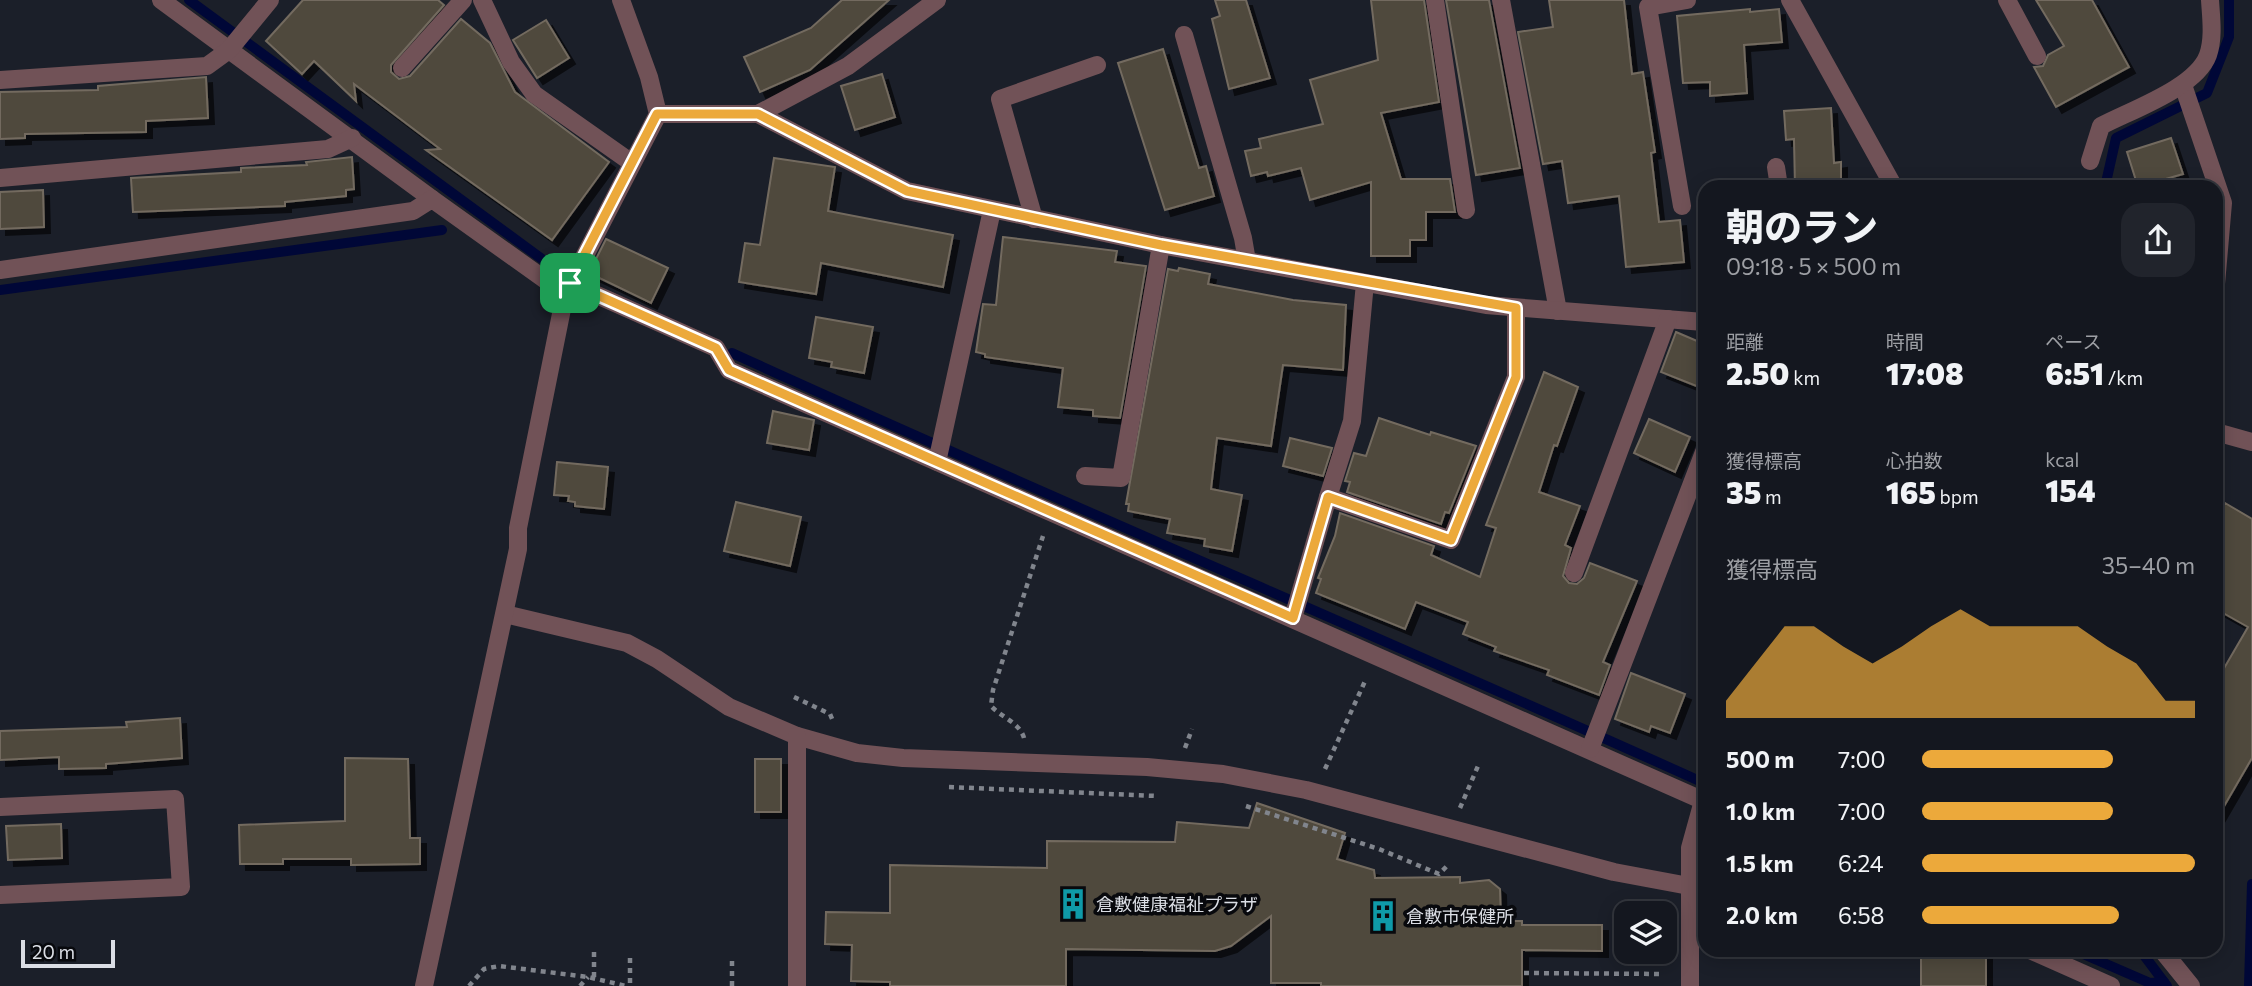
<!DOCTYPE html>
<html lang="ja">
<meta charset="utf-8">
<style>
:root{--surface:#14171f;--page:#21242c;--text:#f1f3f6;--muted:#9d9fa4;--line:#33363d;--accent:#eca93b}
body{margin:0;font-family:Commissioner,"Noto Sans JP",sans-serif;background:var(--page);color:var(--text);height:100vh;display:flex;flex-direction:column;font-size:26px;white-space:nowrap}
*{box-sizing:border-box;margin:0}
p{font-size:23px;color:var(--muted)}
.icon{flex:none;width:38px;height:38px;fill:none;stroke:currentColor;stroke-width:2;stroke-linecap:round;stroke-linejoin:round}
.map{position:relative;flex:1;overflow:hidden}
.side{position:absolute;left:1698px;top:180px;width:525px;height:777px;display:flex;flex-direction:column;background:var(--surface);border-radius:21px;box-shadow:0 4px 18px #0003,0 0 0 2px var(--line)}
.side>*{flex:none}
.buttons{position:absolute;left:1614px;top:901px;display:grid;gap:14px}
.buttons a{display:grid;place-items:center;width:63px;height:63px;border-radius:14px;background:var(--surface);box-shadow:0 4px 18px #0003,0 0 0 2px var(--line);font-size:35px}
.scale{position:absolute;left:21px;bottom:18px;width:94px;box-sizing:border-box;padding-left:7px;border:4px solid #dbdee5;border-top:0;font-size:19px;line-height:24px;white-space:nowrap;color:#dbdee5;-webkit-text-stroke:5px #08090d;paint-order:stroke}
.pin{position:absolute;display:grid;place-items:center;width:60px;height:60px;color:#fff;margin:-30px;border-radius:14px;box-shadow:0 4px 10px #0006}
.round{display:grid;place-items:center;flex:none;width:74px;height:74px;border-radius:21px;background:var(--page)}
.headline{display:flex;align-items:center;justify-content:space-between;height:119px;padding:0 28px}
h1{font-size:38px;font-weight:800;line-height:52px}
.figures{display:grid;grid-template-columns:repeat(3,1fr);gap:10px;height:119px;padding:7px 28px}
.figures div{display:grid;align-content:center}
.figures b{font-size:30px;font-weight:800}
.figures small{font-size:19px;font-weight:400}
.figures p{font-size:19px}
.chart{height:196px;padding:14px 28px}
.chart p{display:flex;justify-content:space-between}
.chart svg{width:100%;height:126px;margin-top:7px;fill:var(--accent);opacity:.7}
ul{padding:0 28px;list-style:none;font-size:23px}
li{display:grid;grid-template-columns:112px 84px 1fr;align-items:center;height:52px}
li i{height:18px;border-radius:9px;background:var(--accent)}
.map>svg:first-child{display:block}
</style>
<div class="map">
<svg width="2252" height="986" viewBox="0 0 2252 986">
<defs>
<filter id="shadow"><feDropShadow dx="6" dy="6" stdDeviation="0" flood-color="#0009"/></filter>
</defs>
<rect width="100%" height="100%" fill="#1b1f29"/>
<g fill="none" stroke-linecap="round" stroke-linejoin="round">
<g stroke="#000737" stroke-width="10">
<polyline points="189,0 557,270"/>
<polyline points="2105,187 2116,138 2207,93 2229,37 2229,0"/>
<polyline points="0,290 442,230"/>
<path d="M 732,353 C 1054,500 1381,637 1704,783"/>
<polyline points="2074,950 2150,983 2164,982"/>
<polyline points="2140,950 2167,986"/>
<polyline points="2249,986 2252,884"/>
</g>
</g>
<g fill="#4f483d" stroke="#736b5f" stroke-width="2" filter="url(#shadow)">
<polygon points="303,0 438,0 444,5 391,65 391,72 399,79 410,76 461,19 490,43 515,92 609,162 552,240 426,150 440,149 354,84 356,101 314,61 302,74 266,41"/>
<polygon points="842,0 889,0 810,70 760,92 744,57 811,28"/>
<polygon points="1215,0 1246,0 1270,78 1229,89 1212,19 1220,16"/>
<polygon points="1371,0 1424,0 1439,102 1381,113 1401,179 1450,179 1455,212 1426,212 1426,240 1410,240 1410,256 1371,256 1371,182 1310,200 1301,168 1268,176 1267,172 1251,176 1245,151 1261,148 1259,139 1323,124 1310,80 1378,60"/>
<polygon points="1446,0 1489,0 1520,168 1476,175"/>
<polygon points="1549,0 1624,0 1632,74 1643,72 1655,152 1651,153 1659,222 1680,220 1684,262 1626,267 1619,196 1568,203 1562,161 1543,164 1518,32 1553,27"/>
<polygon points="2036,0 2092,0 2129,67 2056,107 2034,67 2043,66 2048,55 2064,46"/>
<polygon points="1750,9 1750,12 1779,9 1782,42 1744,45 1747,93 1710,96 1710,82 1683,83 1677,16"/>
<polygon points="546,20 569,58 537,78 513,40"/>
<polygon points="1163,49 1199,168 1206,166 1214,196 1165,210 1118,63"/>
<polygon points="882,74 895,117 855,130 841,86"/>
<polygon points="206,77 208,118 146,121 146,132 25,134 25,138 0,139 0,92 98,90 98,86"/>
<polygon points="1831,108 1834,163 1841,162 1841,187 1795,187 1794,139 1786,140 1784,111"/>
<polygon points="2171,138 2183,174 2138,187 2127,152"/>
<polygon points="352,157 354,189 346,190 346,196 285,202 285,206 133,212 131,178 241,172 241,168 307,165 306,162"/>
<polygon points="774,158 835,167 828,211 953,235 943,287 821,263 816,294 739,282 745,243 760,245"/>
<polygon points="43,190 44,227 0,229 0,192"/>
<polygon points="1003,237 1117,251 1115,262 1146,266 1120,418 1093,416 1093,410 1058,407 1063,368 985,357 985,354 976,352 983,304 996,305"/>
<polygon points="606,239 668,268 651,303 589,273"/>
<polygon points="1179,268 1210,274 1208,284 1293,300 1346,305 1343,370 1283,365 1271,446 1217,438 1211,489 1242,495 1232,551 1204,546 1205,539 1167,533 1170,519 1128,511 1129,504 1126,504 1168,269 1178,271"/>
<polygon points="816,317 873,327 864,373 831,367 832,362 809,358"/>
<polygon points="1676,332 1704,344 1704,389 1661,372"/>
<polygon points="1544,372 1578,387 1557,446 1554,445 1539,492 1580,506 1565,545 1571,548 1563,576 1569,583 1577,584 1584,578 1590,563 1637,581 1603,662 1610,665 1599,695 1547,675 1549,670 1494,651 1496,647 1463,634 1468,622 1416,602 1405,629 1316,593 1321,579 1318,578 1335,536 1340,513 1434,546 1431,555 1480,577 1496,528 1486,525"/>
<polygon points="773,411 814,420 809,450 767,443"/>
<polygon points="1379,418 1430,435 1431,432 1476,446 1449,513 1445,512 1441,524 1347,492 1350,482 1345,481 1354,453 1366,456"/>
<polygon points="1649,419 1690,437 1675,472 1634,453"/>
<polygon points="1290,438 1332,448 1323,476 1283,466"/>
<polygon points="557,462 608,467 604,509 575,506 575,502 568,501 569,496 554,495"/>
<polygon points="736,502 801,517 790,566 724,551"/>
<polygon points="2225,503 2252,519 2252,758 2216,820 2216,682 2248,627 2216,609 2216,517"/>
<polygon points="1631,673 1685,694 1670,733 1651,726 1649,732 1615,719"/>
<polygon points="180,718 182,758 106,764 106,768 59,769 59,757 0,760 0,731 127,727 126,722"/>
<polygon points="345,758 408,759 410,838 420,838 420,864 351,865 351,859 283,859 283,864 240,864 239,825 345,821"/>
<rect x="755" y="759" width="26" height="53"/>
<polygon points="1257,803 1345,833 1337,859 1374,870 1375,878 1460,877 1460,883 1489,880 1500,889 1501,921 1522,921 1522,925 1602,925 1602,951 1522,950 1522,986 1321,986 1321,983 1271,983 1271,916 1231,946 1215,951 1066,949 1066,986 890,986 890,982 851,981 852,945 825,944 826,912 890,913 890,865 1047,868 1047,841 1175,842 1177,822 1249,828"/>
<polygon points="61,824 62,858 8,860 6,826"/>
<rect x="1921" y="950" width="65" height="36"/>
</g>
<g fill="none" stroke-linecap="round" stroke-linejoin="round">
<g stroke="#81858d" stroke-width="4.5" stroke-dasharray="5 5" stroke-linecap="butt">
<polyline points="794,697 830,714 833,721"/>
<path d="M 1024,738 C 1020,723 1001,717 991,706 L 993,690 L 1043,536"/>
<polyline points="1185,748 1192,729"/>
<polyline points="1325,769 1366,679"/>
<polyline points="949,787 1157,796"/>
<polyline points="1246,806 1379,849 1439,874 1447,866"/>
<polyline points="1460,808 1478,766"/>
<polyline points="594,952 594,979"/>
<polyline points="630,958 630,986"/>
<polyline points="1524,973 1662,974"/>
<polyline points="469,986 484,969 499,966 588,977 626,986"/>
<polyline points="580,986 588,977"/>
<polyline points="732,986 732,957"/>
</g>
<g stroke="#715257" stroke-width="18">
<polyline points="505,614 627,643 657,659 729,707 797,736 857,753 903,758 1147,767 1223,774 1306,790 1614,872 1689,886"/>
<polyline points="797,736 797,986"/>
</g>
<g stroke="#715257" stroke-width="18">
<polyline points="161,0 432,199"/>
<polyline points="482,0 511,62 534,94 632,163"/>
<polyline points="1435,0 1466,210"/>
<polyline points="1501,0 1558,311"/>
<polyline points="1790,0 1894,187"/>
<polyline points="2007,0 2037,56"/>
<polyline points="1184,35 1243,238 1247,261"/>
<polyline points="402,68 463,0"/>
<polyline points="0,80 207,66 229,50 270,0"/>
<polyline points="2183,85 2223,203 2216,284"/>
<polyline points="658,114 758,114 907,191 1161,245 1486,305 1704,322"/>
<polyline points="758,114 848,66 937,0"/>
<path d="M 2090,161 L 2101,126 C 2131,110 2196,88 2208,55 C 2214,38 2211,17 2210,0"/>
<polyline points="1776,167 1779,187"/>
<polyline points="0,178 328,149 352,138"/>
<polyline points="1682,206 1648,7 1687,0"/>
<polyline points="1034,219 1000,99 1097,65"/>
<polyline points="0,270 413,211 432,199 565,294"/>
<polyline points="570,283 716,348 729,370 1704,801"/>
<polyline points="2216,432 2252,442"/>
<polyline points="937,462 992,210"/>
<polyline points="1085,476 1121,478 1161,245"/>
<polyline points="1328,497 1352,421 1365,283"/>
<polyline points="1574,573 1668,319"/>
<polyline points="1293,618 1328,497 1451,540 1516,377 1516,308"/>
<polyline points="1590,749 1704,452"/>
<polyline points="0,807 175,799 181,887 0,895"/>
<polyline points="2030,950 2111,986"/>
<polyline points="2162,950 2191,986"/>
<polyline points="424,986 518,549 518,528 565,294 658,114 649,77 621,0"/>
<polyline points="1690,986 1690,848 1703,801"/>
</g>
</g>
<g fill="none" stroke-linecap="round" stroke-linejoin="round">
<defs>
<polygon id="route" points="657,114 758,114 907,191 1161,245 1516,308 1516,377 1451,540 1328,497 1293,618 729,370 716,348 570,283"/>
</defs>
<use href="#route" stroke="#fff" stroke-width="14"/>
<use href="#route" stroke="#eca93b" stroke-width="9"/>
</g>
<defs>
<symbol id="building-bare" viewBox="-9 -9 18 18"><path d="M-4-6H4V6H1V3H-1V6H-4ZM-2.5-4.3h1.7v1.8h-1.7ZM.8-4.3h1.7v1.8H.8ZM-2.5-1h1.7V.8h-1.7ZM.8-1h1.7V.8H.8Z" fill="#0f9aa8" stroke="#08090d" stroke-width="2.5" paint-order="stroke"/></symbol>
</defs>
<g fill-rule="evenodd">
<use href="#building-bare" x="1051" y="882" width="44" height="44"/>
<use href="#building-bare" x="1361" y="894" width="44" height="44"/>
</g>
<g text-anchor="middle" dominant-baseline="central" stroke-width="7" stroke-linejoin="round" paint-order="stroke">
<g font-size="18" fill="#dbdee5" stroke="#08090d" text-anchor="start">
<text x="1096" y="904">倉敷健康福祉プラザ</text>
<text x="1406" y="916">倉敷市保健所</text>
</g>
</g>
</svg>
<div class="buttons">
<a><svg class="icon" aria-label="layers" viewBox="0 0 24 24"><path d="M12 4l9 5-9 5-9-5zM3 14l9 5 9-5"/></svg></a>
</div>
<div class="scale">20 m</div>
<div class="pin" style="left:570px;top:283px;background:#1e9e55"><svg class="icon" aria-label="arrive" viewBox="0 0 24 24"><path d="M6 21V4h12l-3 4 3 4H6"/></svg></div>
<section class="side">
<div class="headline"><div><h1>朝のラン</h1><p>09:18 · 5 × 500 m</p></div><a class="round"><svg class="icon" aria-label="share" viewBox="0 0 24 24"><path d="M12 15V3M7 8l5-5 5 5M5 13v7h14v-7"/></svg></a></div>
<div class="figures">
<div><p>距離</p><b>2.50<small> km</small></b></div>
<div><p>時間</p><b>17:08</b></div>
<div><p>ペース</p><b>6:51<small> /km</small></b></div>
</div>
<div class="figures">
<div><p>獲得標高</p><b>35<small> m</small></b></div>
<div><p>心拍数</p><b>165<small> bpm</small></b></div>
<div><p>kcal</p><b>154</b></div>
</div>
<div class="chart"><p><span>獲得標高</span>35–40 m</p>
<svg viewBox="0 0 160 44" preserveAspectRatio="none"><path d="M0 44V38L10 25L20 12L30 12L40 19L50 25L60 19L70 12L80 6L90 12L100 12L110 12L120 12L130 19L140 25L150 38L160 38V44z"/></svg>
</div>
<ul>
<li><b>500 m</b>7:00<i style="width:70%"></i></li>
<li><b>1.0 km</b>7:00<i style="width:70%"></i></li>
<li><b>1.5 km</b>6:24<i style="width:100%"></i></li>
<li><b>2.0 km</b>6:58<i style="width:72%"></i></li>
</ul>
</section>
</div>
